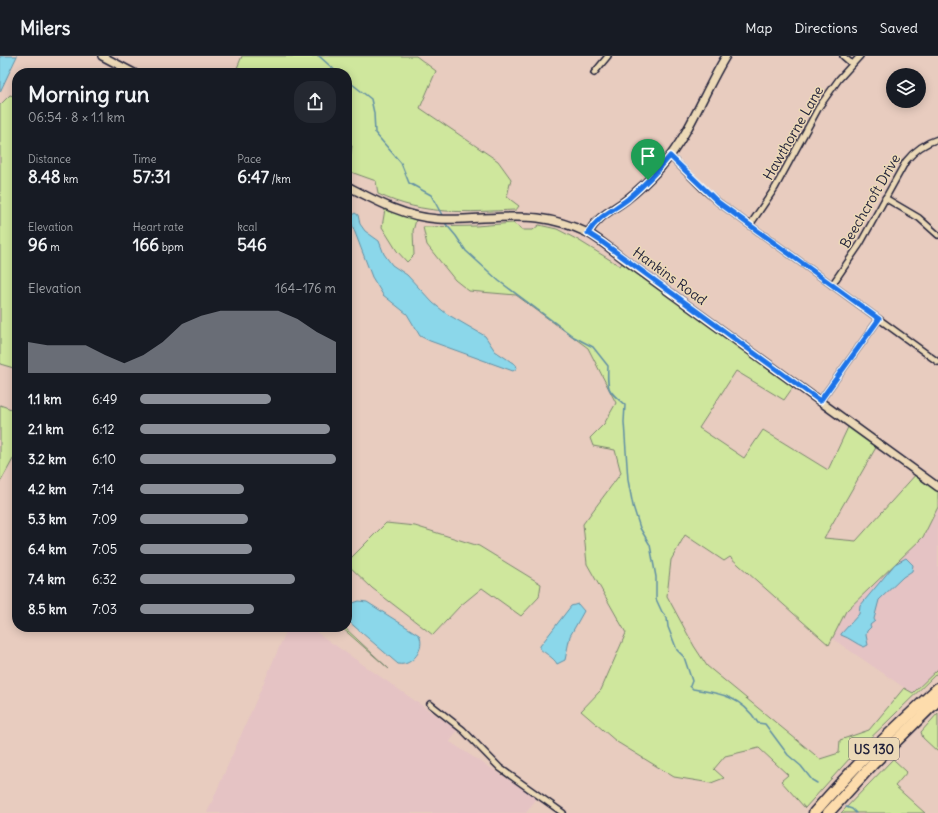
<!DOCTYPE html>
<meta charset="utf-8">
<style>
:root{--surface:#171b24;--page:#242831;--text:#f1f3f6;--muted:#9ea1a6;--line:#363941;--accent:#8c9099}
body{margin:0;font-family:Delius,sans-serif;background:var(--page);color:var(--text);height:100vh;display:flex;flex-direction:column;font-size:15px;white-space:nowrap}
*{box-sizing:border-box;margin:0}
p{font-size:13px;color:var(--muted)}
.icon{flex:none;width:22px;height:22px;fill:none;stroke:currentColor;stroke-width:2;stroke-linecap:round;stroke-linejoin:round}
.map{position:relative;flex:1;overflow:hidden}
.panel{position:absolute;left:12px;top:12px;width:340px;height:564px;display:flex;flex-direction:column;background:var(--surface);border-radius:16px;box-shadow:0 2px 10px #0003}
.panel>*{flex:none}
.fabs{position:absolute;left:886px;top:12px;display:grid;gap:8px}
.fabs a{display:grid;place-items:center;width:40px;height:40px;border-radius:50%;background:var(--surface);box-shadow:0 2px 10px #0003;font-size:20px}
.pin{position:absolute;display:grid;place-items:center;width:34px;height:34px;color:#fff;margin:-41px -17px;border-radius:50% 50% 50% 0;rotate:-45deg;box-shadow:0 0 4px #0007}
.pin .icon{rotate:45deg}
.round{display:grid;place-items:center;flex:none;width:42px;height:42px;border-radius:16px;background:var(--page)}
.summary{display:flex;align-items:center;justify-content:space-between;height:68px;padding:0 16px}
h1{font-size:22px;font-weight:700;line-height:30px}
.stats{display:grid;grid-template-columns:repeat(3,1fr);gap:6px;height:68px;padding:4px 16px}
.stats div{display:grid;align-content:center}
.stats b{font-size:17px;font-weight:700}
.stats small{font-size:11px;font-weight:400}
.stats p{font-size:11px}
.chart{height:112px;padding:8px 16px}
.chart p{display:flex;justify-content:space-between}
.chart svg{width:100%;height:72px;margin-top:4px;fill:var(--accent);opacity:.7}
ul{padding:0 16px;list-style:none;font-size:13px}
li{display:grid;grid-template-columns:64px 48px 1fr;align-items:center;height:30px}
li i{height:10px;border-radius:5px;background:var(--accent)}
header{display:flex;align-items:center;gap:24px;box-sizing:border-box;height:56px;padding:0 20px;background:var(--surface);border-bottom:1px solid var(--line)}
header strong{font-size:19px}
nav{display:flex;gap:22px;margin-inline-start:auto;font-size:14px}
.map>svg:first-child{display:block}
</style>
<header>
<strong>Milers</strong>
<nav><a>Map</a><a>Directions</a><a>Saved</a></nav>
</header>
<div class="map">
<svg width="938" height="757" viewBox="0 0 938 757">
<rect width="100%" height="100%" fill="#e8ccbf"/>
<filter id="ink" filterUnits="userSpaceOnUse"><feTurbulence type="fractalNoise" baseFrequency=".025" numOctaves="2"/><feDisplacementMap in="SourceGraphic" scale="8" xChannelSelector="R" yChannelSelector="G"/><feConvolveMatrix kernelMatrix="1 2 1 2 8 2 1 2 1" color-interpolation-filters="sRGB"/></filter>
<g filter="url(#ink)">
<g fill="#e5c3c4">
<polygon points="938,451 938,613 912,637 833,583 846,555 923,481"/>
<polygon points="288,571 309,571 457,674 450,686 537,742 526,757 207,757"/>
</g>
<g fill="#cfe79d" stroke="#78846c">
<path d="M 242,0 L 416,0 L 436,15 L 420,52 L 498,105 L 511,123 L 507,141 L 519,150 L 516,154 C 466,156 425,160 378,138 L 376,125 L 348,115 L 352,90 L 347,87 L 347,17 L 235,17 Z"/>
<polygon points="10,39 17,41 17,313 0,308 0,49"/>
<polygon points="385,153 416,164 413,175 414,199 407,206 397,195 382,171"/>
<polygon points="513,167 523,174 533,174 539,169 557,173 578,184 620,210 625,203 796,327 784,344 736,315 699,372 744,402 763,374 828,414 850,367 878,388 824,482 856,485 917,417 938,432 938,451 923,481 846,555 829,589 730,501 724,505 685,479 671,504 667,540 694,590 707,610 820,703 839,697 840,684 869,674 904,632 913,637 938,613 938,616 850,702 805,752 781,725 788,719 759,692 725,700 714,713 724,722 711,727 674,721 617,686 581,655 601,634 626,577 587,508 583,468 621,417 615,394 593,390 590,382 604,368 616,347 588,292 516,239 469,235 455,224 427,189 423,171 476,170"/>
<polygon points="0,349 17,355 17,396 1,425 0,425"/>
<polygon points="386,467 415,470 479,490 541,528 539,541 521,560 482,532 460,550 433,579 372,532 347,508 347,506"/>
<polygon points="341,571 344,571 389,613"/>
<polygon points="938,657 938,696 923,682 921,676"/>
<polygon points="893,703 907,716 895,730 925,757 841,757"/>
</g>
<g fill="#8bd7ea" stroke="#618fa4">
<polygon points="0,0 17,0 0,36"/>
<polygon points="355,157 358,159 360,168 365,175 379,185 384,198 392,209 407,219 433,247 447,258 485,280 495,295 516,309 517,312 513,315 430,285 420,280 407,258 383,239 372,221 351,166 352,159"/>
<path d="M 906,502 L 913,509 L 912,515 L 903,521 L 879,544 L 874,563 L 875,565 L 870,569 L 871,571 L 867,575 L 866,579 L 868,589 L 864,591 C 856,588 850,582 841,579 L 841,578 L 859,558 L 860,550 L 895,508 Z"/>
<path d="M 359,545 L 367,546 L 419,579 C 426,592 412,611 398,608 L 347,564 L 347,552 L 353,547 Z"/>
<path d="M 578,548 L 584,555 L 570,580 L 565,604 L 557,608 C 554,602 546,598 540,593 L 540,590 L 571,550 Z"/>
</g>
<g fill="none" stroke-linecap="round" stroke-linejoin="round">
<g stroke="#618fa4" stroke-width="1.5">
<polyline points="319,0 338,17"/>
<polyline points="347,24 371,43 374,57 375,77 401,107 409,127 431,139 442,159"/>
<path d="M 445,167 L 456,180 L 466,195 L 499,225 L 574,281 L 593,291 L 608,310 C 607,334 607,334 625,349 L 624,366 L 628,424 L 633,450 L 640,472 L 650,489 L 656,521 L 656,543 L 662,556 L 667,562 L 668,571 L 677,594 L 684,601 L 692,625 L 690,630 L 693,633 C 721,637 742,641 758,667 L 765,668 L 788,699 L 801,710 L 812,724 L 817,727"/>
<polyline points="846,751 852,753 856,757"/>
</g>
<defs>
<g id="street">
<polyline points="843,0 852,8"/>
<polyline points="594,17 608,0"/>
<polyline points="670,100 702,132 718,146 938,306"/>
<polyline points="885,142 919,162 938,179"/>
<polyline points="750,169 775,132 819,51 839,23 860,0"/>
<path d="M 832,229 L 860,188 L 906,105 C 915,94 925,87 938,83"/>
<polyline points="820,345 879,263"/>
<polyline points="430,648 463,674 500,712 563,757"/>
</g>
<g id="secondary">
<polyline points="102,0 134,17"/>
<path d="M 347,130 C 376,145 405,161 438,163 C 471,165 505,158 538,162 C 555,164 573,170 588,177 C 601,184 613,195 625,204 L 938,431"/>
<path d="M 588,177 C 599,159 610,156 626,144 C 639,134 651,122 662,110 C 690,78 704,36 726,0"/>
</g>
<g id="highway">
<path d="M 814,757 C 852,712 895,672 938,632"/>
<polyline points="828,757 872,709 938,644"/>
</g>
</defs>
<use href="#street" stroke="#22223b" stroke-width="8"/>
<use href="#secondary" stroke="#22223b" stroke-width="10"/>
<use href="#highway" stroke="#22223b" stroke-width="13"/>
<use href="#street" stroke="#ecd9b7" stroke-width="5"/>
<use href="#secondary" stroke="#ecd9b7" stroke-width="7"/>
<use href="#highway" stroke="#fddcac" stroke-width="10"/>
</g>
</g>
<g fill="none" stroke-linecap="round" stroke-linejoin="round" filter="url(#ink)">
<defs>
<path id="route" d="M 670,100 L 718,146 L 879,263 L 820,345 L 602,186 L 588,177 C 599,159 611,156 628,143 C 643,130 657,116 670,100 Z"/>
</defs>
<use href="#route" stroke="#fff" stroke-width="8"/>
<use href="#route" stroke="#1a73e8" stroke-width="5"/>
</g>
<g text-anchor="middle" dominant-baseline="central" stroke-width="3" stroke-linejoin="round" paint-order="stroke">
<rect fill="#ecd9b7" stroke="#5f5960" stroke-width="1" x="849" y="682" width="50" height="22" rx="3"/>
<g font-size="13" font-weight="bold" fill="#22223b">
<text x="874" y="693">US 130</text>
</g>
<g font-size="14" fill="#22223b" stroke="#ecd9b7">
<text transform="translate(793 77) rotate(-60)">Hawthorne Lane</text>
<text transform="translate(870 145) rotate(-60)">Beechcroft Drive</text>
<text transform="translate(670 220) rotate(36)">Hankins Road</text>
</g>
</g>
</svg>
<div class="fabs">
<a><svg class="icon" aria-label="layers" viewBox="0 0 24 24"><path d="M12 4l9 5-9 5-9-5zM3 14l9 5 9-5"/></svg></a>
</div>
<div class="pin" style="left:648px;top:124px;background:#1e9e55"><svg class="icon" aria-label="arrive" viewBox="0 0 24 24"><path d="M6 21V4h12l-3 4 3 4H6"/></svg></div>
<section class="panel">
<div class="summary"><div><h1>Morning run</h1><p>06:54 · 8 × 1.1 km</p></div><a class="round"><svg class="icon" aria-label="share" viewBox="0 0 24 24"><path d="M12 15V3M7 8l5-5 5 5M5 13v7h14v-7"/></svg></a></div>
<div class="stats">
<div><p>Distance</p><b>8.48<small> km</small></b></div>
<div><p>Time</p><b>57:31</b></div>
<div><p>Pace</p><b>6:47<small> /km</small></b></div>
</div>
<div class="stats">
<div><p>Elevation</p><b>96<small> m</small></b></div>
<div><p>Heart rate</p><b>166<small> bpm</small></b></div>
<div><p>kcal</p><b>546</b></div>
</div>
<div class="chart"><p><span>Elevation</span>164–176 m</p>
<svg viewBox="0 0 160 44" preserveAspectRatio="none"><path d="M0 44V25L10 27L20 27L30 27L40 33L50 38L60 33L70 25L80 14L90 9L100 6L110 6L120 6L130 6L140 11L150 19L160 25V44z"/></svg>
</div>
<ul>
<li><b>1.1 km</b>6:49<i style="width:67%"></i></li>
<li><b>2.1 km</b>6:12<i style="width:97%"></i></li>
<li><b>3.2 km</b>6:10<i style="width:100%"></i></li>
<li><b>4.2 km</b>7:14<i style="width:53%"></i></li>
<li><b>5.3 km</b>7:09<i style="width:55%"></i></li>
<li><b>6.4 km</b>7:05<i style="width:57%"></i></li>
<li><b>7.4 km</b>6:32<i style="width:79%"></i></li>
<li><b>8.5 km</b>7:03<i style="width:58%"></i></li>
</ul>
</section>
</div>
